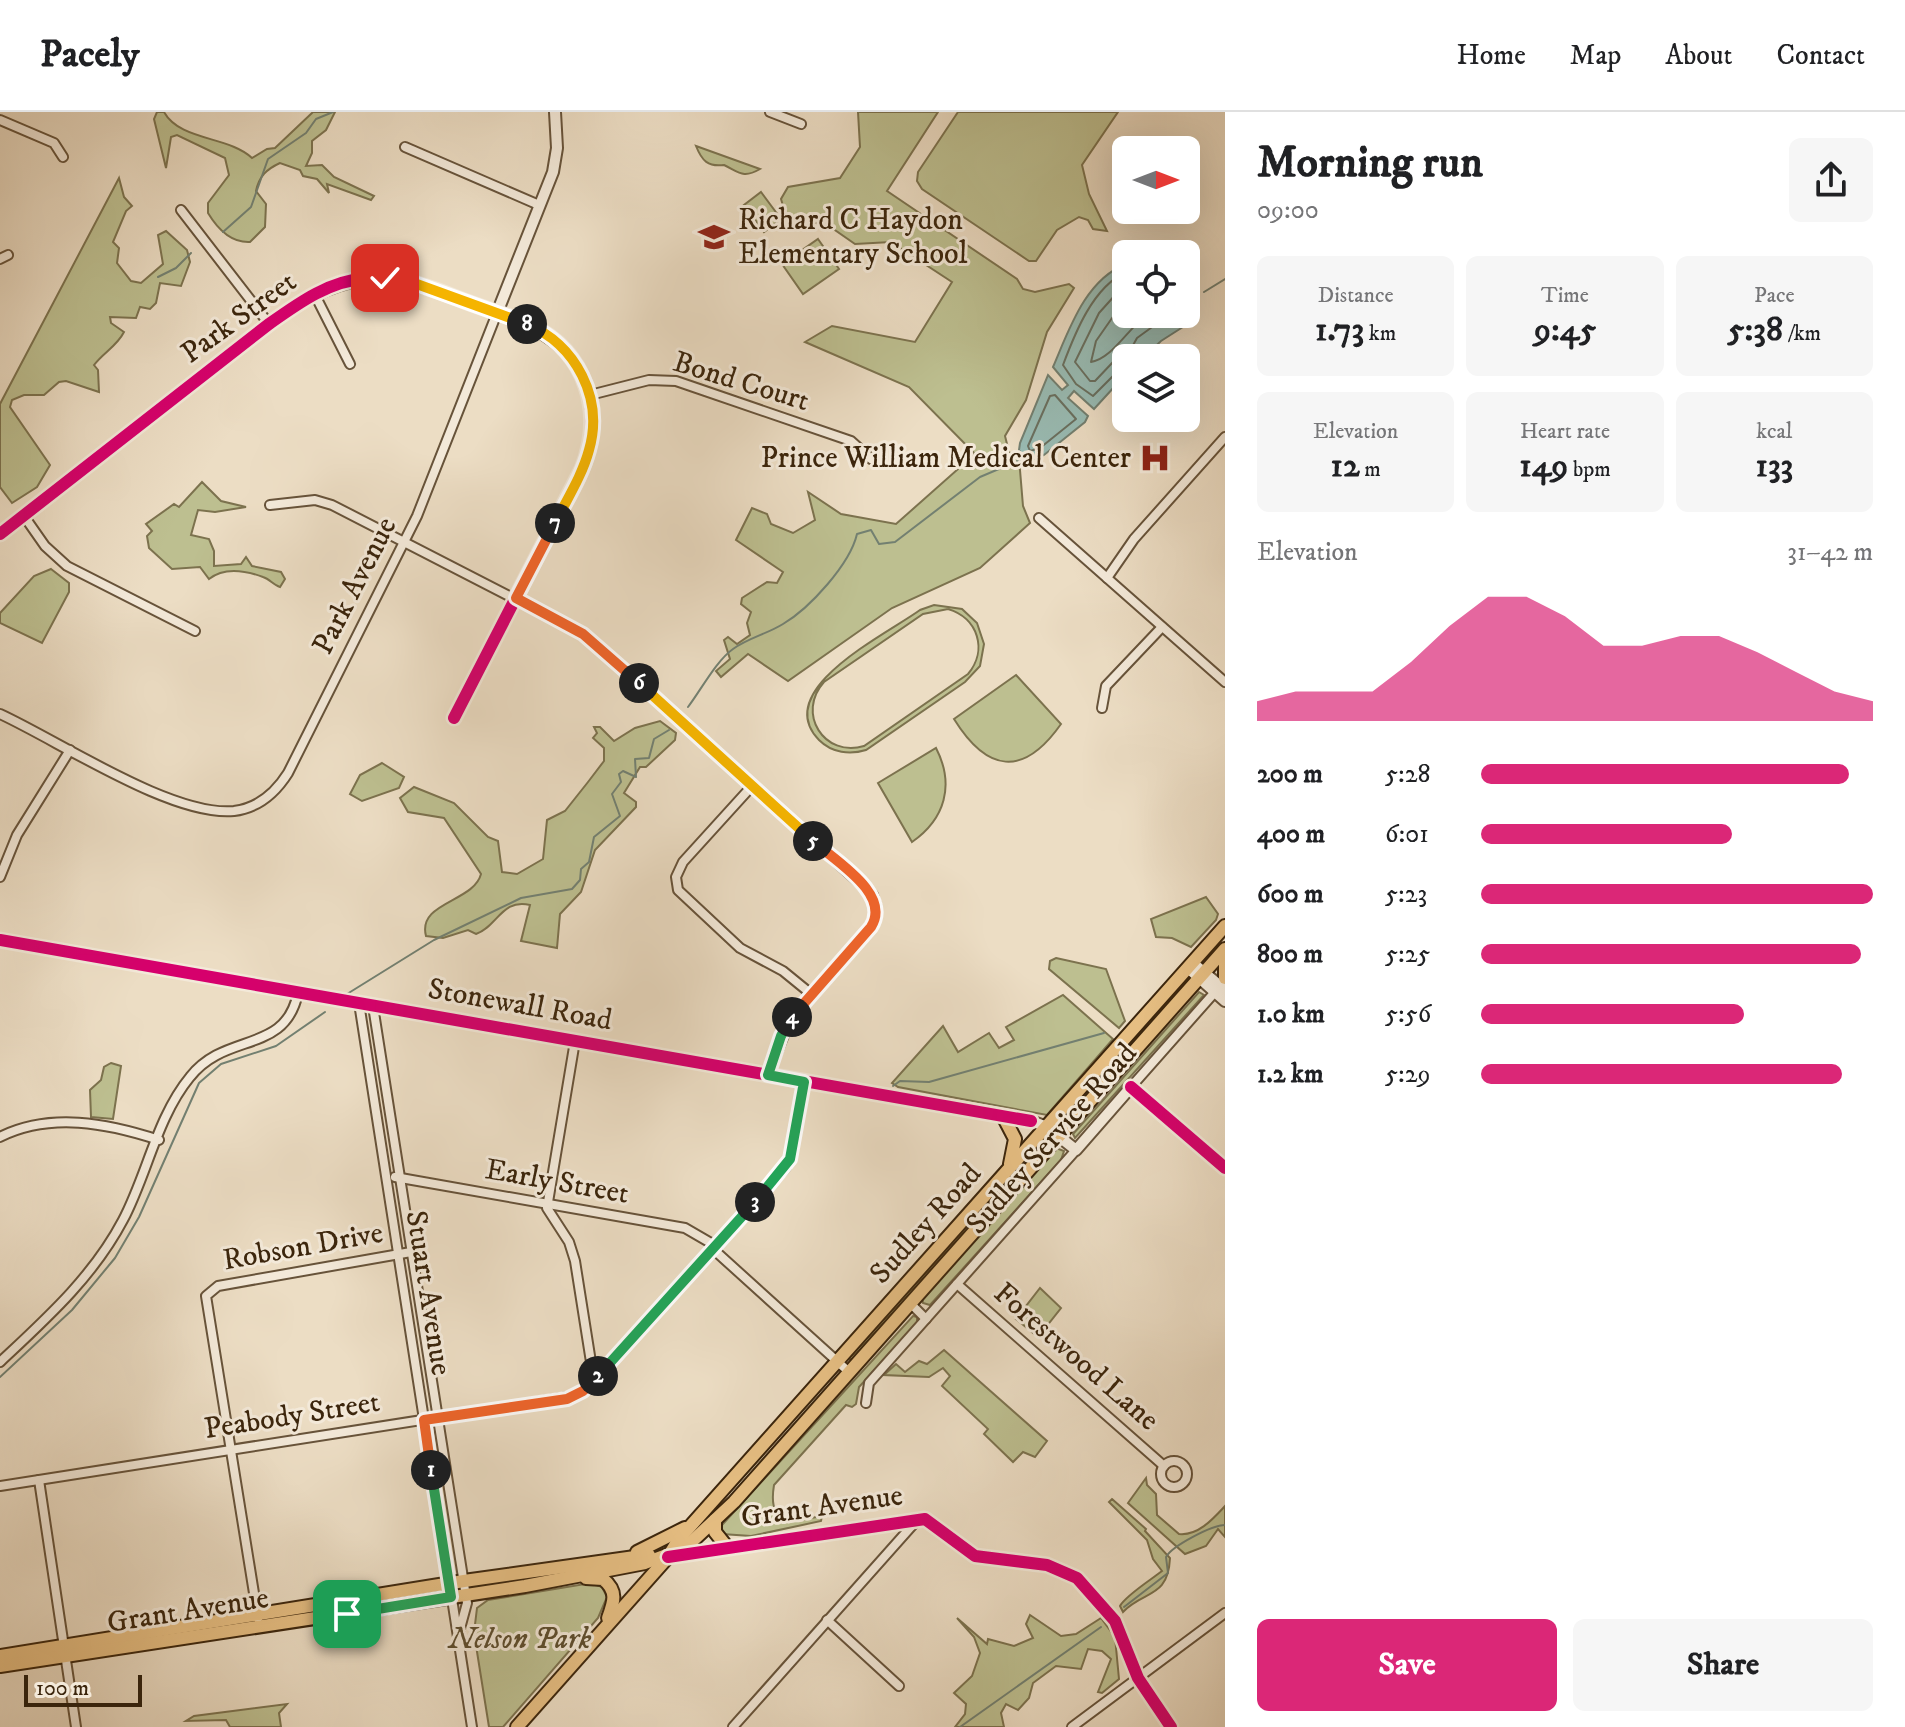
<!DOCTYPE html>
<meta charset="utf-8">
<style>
:root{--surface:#fff;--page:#f6f6f6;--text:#202124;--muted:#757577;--line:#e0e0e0;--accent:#db2777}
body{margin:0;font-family:"IM FELL DW Pica",serif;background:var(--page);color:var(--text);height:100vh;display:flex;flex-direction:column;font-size:30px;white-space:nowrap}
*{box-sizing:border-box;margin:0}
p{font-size:26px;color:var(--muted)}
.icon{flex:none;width:44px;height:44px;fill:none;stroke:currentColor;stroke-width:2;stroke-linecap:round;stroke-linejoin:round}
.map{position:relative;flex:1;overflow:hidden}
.details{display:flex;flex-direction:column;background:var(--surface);width:680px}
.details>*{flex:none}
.needle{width:52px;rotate:90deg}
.buttons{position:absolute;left:1112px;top:24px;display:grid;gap:16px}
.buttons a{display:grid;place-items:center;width:88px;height:88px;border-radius:12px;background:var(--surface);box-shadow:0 8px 32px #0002;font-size:40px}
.scale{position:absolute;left:24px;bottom:20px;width:118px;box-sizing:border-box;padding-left:8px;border:4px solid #3b250c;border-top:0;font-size:22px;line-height:28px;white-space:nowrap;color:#3b250c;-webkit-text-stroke:6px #f3e9d9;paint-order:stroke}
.pin{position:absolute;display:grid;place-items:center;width:68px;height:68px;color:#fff;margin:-34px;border-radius:16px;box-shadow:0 4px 12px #0006}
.km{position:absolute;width:40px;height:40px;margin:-20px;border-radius:50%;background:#222;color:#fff;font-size:22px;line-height:40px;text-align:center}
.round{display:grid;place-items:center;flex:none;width:84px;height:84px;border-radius:12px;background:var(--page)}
.summary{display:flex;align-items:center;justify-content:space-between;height:136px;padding:0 32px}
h1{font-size:44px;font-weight:800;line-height:60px}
.figures{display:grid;grid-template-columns:repeat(3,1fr);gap:12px;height:136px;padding:8px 32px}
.figures div{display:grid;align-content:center;border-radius:12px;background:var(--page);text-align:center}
.figures b{font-size:34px;font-weight:800}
.figures small{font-size:22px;font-weight:400}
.figures p{font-size:22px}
.chart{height:224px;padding:16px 32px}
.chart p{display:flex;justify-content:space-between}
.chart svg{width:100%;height:144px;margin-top:8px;fill:var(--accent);opacity:.7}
.action{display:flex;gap:16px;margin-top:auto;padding:16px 32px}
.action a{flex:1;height:92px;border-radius:12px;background:var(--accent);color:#fff;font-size:32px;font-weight:800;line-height:92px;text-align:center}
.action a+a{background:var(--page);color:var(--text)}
ul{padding:0 32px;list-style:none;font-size:26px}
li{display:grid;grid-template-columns:128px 96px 1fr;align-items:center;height:60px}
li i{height:20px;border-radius:10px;background:var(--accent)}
header{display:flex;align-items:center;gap:48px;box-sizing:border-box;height:112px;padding:0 40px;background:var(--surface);border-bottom:2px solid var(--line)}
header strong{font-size:38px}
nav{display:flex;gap:44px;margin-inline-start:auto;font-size:28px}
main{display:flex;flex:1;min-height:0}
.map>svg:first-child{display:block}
</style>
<header>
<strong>Pacely</strong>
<nav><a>Home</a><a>Map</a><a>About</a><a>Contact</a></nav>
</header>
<main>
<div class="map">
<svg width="1225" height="1615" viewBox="0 0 1225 1615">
<rect width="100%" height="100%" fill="#ecddc4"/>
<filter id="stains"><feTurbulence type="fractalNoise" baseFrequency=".0025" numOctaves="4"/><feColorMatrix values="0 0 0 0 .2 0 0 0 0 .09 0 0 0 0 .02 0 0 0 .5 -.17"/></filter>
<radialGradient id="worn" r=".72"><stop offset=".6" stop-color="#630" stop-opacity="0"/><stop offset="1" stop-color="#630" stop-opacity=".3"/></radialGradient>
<g fill="#bdbf90" stroke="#7c724e" stroke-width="2" fill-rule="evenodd">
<path d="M 157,0 L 164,0 C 180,29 229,24 252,46 L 267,37 L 275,36 L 313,0 L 335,0 L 326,18 L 312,29 L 312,41 L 306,54 L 322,53 L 334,65 L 374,84 L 371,88 L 327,72 L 329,81 L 317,67 L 303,64 L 300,58 L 280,51 C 267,57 259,64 256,79 L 266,92 L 265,115 L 250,130 C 230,131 217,116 208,101 L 208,91 L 229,63 L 225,46 L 177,23 L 171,25 L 166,56 L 154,7 Z"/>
<polygon points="858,0 938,0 887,79 1017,167 1023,177 1035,180 1069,172 1074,176 1047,220 1026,288 1005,324 1009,340 1019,346 1023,394 1030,411 980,456 892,496 788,569 748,542 721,565 716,559 730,547 724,528 728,525 737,532 750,523 747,511 751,500 741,492 742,486 767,470 777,471 783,460 736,428 752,396 767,402 771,412 793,421 815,408 808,380 841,402 896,412 975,342 909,275 805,230 832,214 915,230 952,170 891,130 855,132 829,114 786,104 781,87 788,75 840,66 860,35"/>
<polygon points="958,0 1118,0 1082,53 1089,82 1107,119 1093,117 1088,108 1079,105 1057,118 1036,149 1029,149 922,77 917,69 918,60"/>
<path d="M 696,34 L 760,57 C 743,67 739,60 724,53 C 708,55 702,49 696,34 Z"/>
<path d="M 119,66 L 124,85 L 132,94 L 126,99 L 113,130 L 119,136 L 117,151 L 131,169 L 141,171 L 163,152 L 158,123 L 166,119 L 187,138 L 190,150 L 181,174 L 160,171 L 156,191 L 150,197 L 140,195 L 136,206 L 110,205 L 111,211 L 124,220 C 117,234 104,240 94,253 L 98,258 L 99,280 L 66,269 L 59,270 L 44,283 L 24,283 L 12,288 L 10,295 L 50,353 L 37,375 L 12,391 L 0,375 L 0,292 Z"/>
<polygon points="761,80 781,107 764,120 744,93"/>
<polygon points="818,127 839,157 803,182 782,152"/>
<path d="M 202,370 L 221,389 L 246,395 L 215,400 L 198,398 L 191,423 L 209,427 L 214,439 L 214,454 L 241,452 L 246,445 L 252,454 L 281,460 L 285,467 L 280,475 C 273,473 270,467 263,465 C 244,458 224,455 209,467 L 200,455 L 172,457 L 149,436 L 147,424 L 152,419 L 146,412 L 174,392 L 179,395 Z"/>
<polygon points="51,457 69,471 69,480 42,531 0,511 0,501 34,464"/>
<path d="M 934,493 L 962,497 L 977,511 L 984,532 L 980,554 L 965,570 L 866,638 C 850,643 832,641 819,628 C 770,578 887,522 920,498 ZM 948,497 C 978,506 988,538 968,562 L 864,634 C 824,646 796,601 824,570 L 923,502 Z"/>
<path d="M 1016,563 L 1061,612 C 1023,666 987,660 954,607 Z"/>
<path d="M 660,609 L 676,621 L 675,628 L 646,655 L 640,655 L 624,681 L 636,690 L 636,695 L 595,738 L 581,780 L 560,802 L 557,836 L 521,829 L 530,793 C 502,786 497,815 476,822 L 468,818 L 443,826 L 426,824 C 417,790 474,790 481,762 L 444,706 L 408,700 L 400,686 L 414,675 L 454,691 L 488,725 L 498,729 L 502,760 L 517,762 L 543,747 L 547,708 L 565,699 L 588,670 L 604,649 L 604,636 L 593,626 L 597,621 L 594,615 L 600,615 L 614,629 L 635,616 Z"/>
<path d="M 936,636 C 955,673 945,707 912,730 L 878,671 Z"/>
<polygon points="382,651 404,665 399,676 362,689 350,682 360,663"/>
<polygon points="1206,785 1218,802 1216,808 1191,835 1172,826 1156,825 1151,807"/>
<polygon points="1056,846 1106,857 1125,909 1119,916 1049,857 1050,849"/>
<polygon points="1199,880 1204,883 1075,1026 1073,1022"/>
<polygon points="1063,883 1113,927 1047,1003 898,975 892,971 943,914 958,940 989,921 999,936 1014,928 1006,915"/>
<polygon points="111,951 121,954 113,1007 91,1005 90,978 101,968 104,955"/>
<polygon points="1056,1036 1064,1039 1061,1048 930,1193 923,1191 922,1185"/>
<polygon points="1003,1071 995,1089 853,1247 848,1247"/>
<polygon points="1040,1176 1061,1196 1038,1225 1016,1207"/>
<path d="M 913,1204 L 917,1205 L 917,1212 L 859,1275 L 856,1292 L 852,1295 L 846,1293 L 774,1373 C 767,1415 792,1410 822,1404 L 821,1409 L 751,1424 L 722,1422 L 722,1413 Z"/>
<polygon points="944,1238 1047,1329 1035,1345 1023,1340 1013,1350 984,1322 988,1317 942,1274 950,1264 943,1256 929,1265 884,1263 896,1252 905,1260 919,1249 927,1252"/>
<path d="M 1146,1366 L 1147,1373 L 1156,1382 L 1157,1403 L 1179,1422 C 1198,1424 1213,1407 1225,1394 L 1225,1425 L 1218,1417 L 1206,1434 L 1185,1442 L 1128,1391 Z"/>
<path d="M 1112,1387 L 1146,1417 L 1145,1419 L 1170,1446 C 1168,1487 1144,1478 1123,1500 L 1120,1494 C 1125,1484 1152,1467 1162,1459 L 1153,1447 L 1147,1428 L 1109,1390 Z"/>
<polygon points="591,1471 602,1475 607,1485 598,1506 503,1615 489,1615 474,1521 477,1496 488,1488"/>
<polygon points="1030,1503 1061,1524 1076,1522 1101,1506 1115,1525 1119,1567 1102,1581 1098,1580 1111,1547 1102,1539 1088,1537 1081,1557 1056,1554 1033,1571 1029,1586 1018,1598 1006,1592 1001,1601 1004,1615 955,1615 965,1602 966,1592 954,1581 972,1564 980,1541 974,1525 957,1506 987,1532 988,1527 1014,1534 1033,1526 1026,1512"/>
<polygon points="287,1592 279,1601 281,1615 230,1615 226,1608 186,1609 194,1604"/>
</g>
<path fill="#99bcb4" stroke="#738071" stroke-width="2" d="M 1126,152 L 1126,202 L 1186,202 L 1186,184 L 1197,206 L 1161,229 L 1143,246 L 1126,246 L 1126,262 L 1094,297 L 1074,279 L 1068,286 L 1088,304 L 1085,310 L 1044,343 L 1027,350 L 1019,338 L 1020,331 L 1048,263 L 1062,278 L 1068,273 L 1053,255 C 1069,218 1085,168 1126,152 Z"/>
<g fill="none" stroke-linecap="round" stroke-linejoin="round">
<g stroke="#6a7060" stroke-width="2">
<path d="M 1126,160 C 1093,175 1075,221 1063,253 L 1076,272 L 1093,284 L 1118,259 L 1126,257"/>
<polyline points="1126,171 1099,201 1075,250 1090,269 1095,269 1113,250 1126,246 1137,226 1170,202"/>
<path d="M 1126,186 L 1096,229 L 1091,250 C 1113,246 1128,216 1148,202"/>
<polygon points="1055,283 1076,307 1040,336 1030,339 1028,334 1050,284"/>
</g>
<g stroke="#738071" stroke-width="2">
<polyline points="223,120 251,95 268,47 306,21 316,7 333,0"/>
<polyline points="158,165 176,156 191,141"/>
<polyline points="1204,180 1225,167"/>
<path d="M 688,595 C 701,578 716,549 733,537 C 748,526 767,522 783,512 C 810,496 850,452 857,422 L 871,418 L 879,432 L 895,430 L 980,365 L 1025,346"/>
<polyline points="347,882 434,828 521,786 572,777 580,768 581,757 589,750 594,725 620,704 612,682 621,670 619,662 623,659 636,665 635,647 649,646 654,627 669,618"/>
<polyline points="893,974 900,969 929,970 1104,921"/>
<polyline points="0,1265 72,1198 115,1146 139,1105 199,971 221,952 276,934 325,900"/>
<path d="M 1124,1495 L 1168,1461 L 1166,1445 C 1172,1434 1212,1413 1225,1413"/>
<polyline points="960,1615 1101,1515"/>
</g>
<defs>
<g id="minor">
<polyline points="770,0 801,12"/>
<polyline points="0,8 54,31 63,45"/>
<polyline points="405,35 539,93"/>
<polyline points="181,98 269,212"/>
<polyline points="0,147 8,143"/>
<polyline points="314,181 350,252"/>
<polyline points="590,283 649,268 676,269 851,329 871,347"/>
<polyline points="270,393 315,388 332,393 583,522 873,783 877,796 874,810 790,908 768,963"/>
<polyline points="24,404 45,434 67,454 195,519"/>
<polyline points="1039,406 1225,570"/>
<polyline points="1107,466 1134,427 1225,325"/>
<polyline points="1102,596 1106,574 1162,515"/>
<path d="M 0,602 C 59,629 172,705 234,699 C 258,696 276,680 288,661 L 417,404 L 497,201 C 572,229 615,275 582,357 L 454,606"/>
<polyline points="752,674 683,750 676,765 678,778 740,836 783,859 810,881"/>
<polyline points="0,765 17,723 70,638"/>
<polyline points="359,891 472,1615"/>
<polyline points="373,894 467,1491 458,1524"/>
<polyline points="575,929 547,1096 569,1130 575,1149 594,1269"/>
<polyline points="1131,975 1215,880"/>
<path d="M 0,1025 C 50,1000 107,1011 159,1028"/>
<polyline points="395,1065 685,1116 716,1134"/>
<polyline points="713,1137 849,1260"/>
<polyline points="957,1172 1164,1354"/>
<polyline points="910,1191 926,1207"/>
<path d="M 0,1250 C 46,1207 93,1165 123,1108 C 147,1063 157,1005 190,965 C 226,919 285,943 298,881"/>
<polyline points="866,1291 869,1271 1076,1038"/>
<circle cx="1174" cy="1362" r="13"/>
<polyline points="39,1368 76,1615"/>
<polyline points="0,1374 575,1284 606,1256 786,1055 793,1038 804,970"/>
<polyline points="677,1443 925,1407 975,1444 1047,1453 1077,1466 1115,1509 1138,1566 1171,1615"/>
<polyline points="258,1506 206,1184 218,1174 411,1140"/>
<polyline points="827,1508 899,1574"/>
<polyline points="733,1615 918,1407"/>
<polyline points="1072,1615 1225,1501"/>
</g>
<g id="tertiary">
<path d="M 0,422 L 269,212 C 363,144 397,165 497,201 L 553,60 L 557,36 L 555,0"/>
<polyline points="0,828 1031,1009 1047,1015 1076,1038 1131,975 1225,1056"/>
<polyline points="1193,851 1225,878"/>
<polyline points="1188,856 1225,889"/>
</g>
<g id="primary">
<polyline points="1225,845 1225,866"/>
<polyline points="1003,1004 1015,1027 1010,1052"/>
<polyline points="715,1408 715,1420 727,1435"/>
<polyline points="637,1440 685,1416"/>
<path d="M 586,1466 L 603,1467 C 618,1479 614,1490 608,1506"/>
<polyline points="0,1544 464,1469 649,1443"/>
<polyline points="0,1554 525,1474 645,1451 685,1436 734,1390 1225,837"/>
<polyline points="517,1615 668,1445 679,1427 1225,814"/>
</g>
</defs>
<use href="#minor" stroke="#67533a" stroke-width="12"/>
<use href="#tertiary" stroke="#67533a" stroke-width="14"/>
<use href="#primary" stroke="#3b250c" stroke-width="16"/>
<use href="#minor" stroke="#f3e9d9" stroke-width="8"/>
<use href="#tertiary" stroke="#f3e9d9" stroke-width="10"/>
<use href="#primary" stroke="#e6be82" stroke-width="12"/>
<defs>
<g id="cycleway">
<path d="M 0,422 L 269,212 C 300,190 329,169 367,166 C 403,163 435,178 467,190 C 488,198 510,204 530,213 C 588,240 604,302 582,357 L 454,606"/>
<polyline points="0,828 1031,1009"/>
<polyline points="1131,975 1225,1056"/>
<polyline points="668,1445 925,1407 975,1444 1047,1453 1077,1466 1115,1509 1138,1566 1171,1615"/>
</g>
</defs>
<use href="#cycleway" stroke="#f3e9d9" stroke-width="17"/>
<use href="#cycleway" stroke="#d6006c" stroke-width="12"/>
</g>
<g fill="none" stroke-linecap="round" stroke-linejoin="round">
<defs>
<polyline id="split-1" points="347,1502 451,1485 431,1358"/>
<polyline id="split-2" points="431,1358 424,1308 567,1287 583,1279 598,1264"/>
<polyline id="split-3" points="598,1264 755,1090"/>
<polyline id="split-4" points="755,1090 790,1047 804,970 768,963 781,924 792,905"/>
<path id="split-5" d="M 792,905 L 871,815 C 892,782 835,749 813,729"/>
<polyline id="split-6" points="639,571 813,729"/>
<polyline id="split-7" points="555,411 516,486 583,522 639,571"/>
<path id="split-8" d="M 527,212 C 576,233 604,286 589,338 C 582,364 567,387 555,411"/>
<polyline id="split-9" points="385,166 414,171 527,212"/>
</defs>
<use href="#split-1" stroke="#fff" stroke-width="16"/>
<use href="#split-2" stroke="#fff" stroke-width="16"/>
<use href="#split-3" stroke="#fff" stroke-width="16"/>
<use href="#split-4" stroke="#fff" stroke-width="16"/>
<use href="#split-5" stroke="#fff" stroke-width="16"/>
<use href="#split-6" stroke="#fff" stroke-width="16"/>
<use href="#split-7" stroke="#fff" stroke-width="16"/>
<use href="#split-8" stroke="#fff" stroke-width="16"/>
<use href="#split-9" stroke="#fff" stroke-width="16"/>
<use href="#split-1" stroke="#22a559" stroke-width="10"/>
<use href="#split-2" stroke="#f0652b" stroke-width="10"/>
<use href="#split-3" stroke="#22a559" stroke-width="10"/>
<use href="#split-4" stroke="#22a559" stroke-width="10"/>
<use href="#split-5" stroke="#f0652b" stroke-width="10"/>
<use href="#split-6" stroke="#f5b400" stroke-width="10"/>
<use href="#split-7" stroke="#f0652b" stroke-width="10"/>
<use href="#split-8" stroke="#f5b400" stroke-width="10"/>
<use href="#split-9" stroke="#f5b400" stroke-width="10"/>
</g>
<defs>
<symbol id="school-bare" viewBox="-9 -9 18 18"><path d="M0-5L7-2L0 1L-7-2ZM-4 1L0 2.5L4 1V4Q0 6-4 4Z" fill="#8f2418" stroke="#f3e9d9" stroke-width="2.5" paint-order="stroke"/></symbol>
<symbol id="hospital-bare" viewBox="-9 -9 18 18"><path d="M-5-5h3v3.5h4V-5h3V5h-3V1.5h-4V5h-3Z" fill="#8f2418" stroke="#f3e9d9" stroke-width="2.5" paint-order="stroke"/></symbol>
</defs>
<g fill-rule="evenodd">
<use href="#school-bare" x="692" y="103" width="44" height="44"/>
<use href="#hospital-bare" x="1133" y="324" width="44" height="44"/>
</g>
<g text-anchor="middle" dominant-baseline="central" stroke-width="6" stroke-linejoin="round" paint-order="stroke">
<g font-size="30" fill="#3b250c" stroke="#f3e9d9" text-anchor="start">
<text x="738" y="108">Richard C Haydon<tspan x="738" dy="34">Elementary School</tspan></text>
<text x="1131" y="346" text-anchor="end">Prince William Medical Center</text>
</g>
<g font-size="30" fill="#3b250c" stroke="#f3e9d9">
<text transform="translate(239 206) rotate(-36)">Park Street</text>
<text transform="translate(741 270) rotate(17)">Bond Court</text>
<text transform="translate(355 474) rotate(-63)">Park Avenue</text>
<text transform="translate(520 893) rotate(10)">Stonewall Road</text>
<text transform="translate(1052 1027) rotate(-49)">Sudley Service Road</text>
<text transform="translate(557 1070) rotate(10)">Early Street</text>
<text transform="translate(926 1112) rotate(-48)">Sudley Road</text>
<text transform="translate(303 1135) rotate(-10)">Robson Drive</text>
<text transform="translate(428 1181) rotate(81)">Stuart Avenue</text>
<text transform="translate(1076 1245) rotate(41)">Forestwood Lane</text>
<text transform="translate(292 1304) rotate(-9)">Peabody Street</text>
<text transform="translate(822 1395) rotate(-8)">Grant Avenue</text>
<text transform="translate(188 1499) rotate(-9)">Grant Avenue</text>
</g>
<g font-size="30" font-style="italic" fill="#5c4c2d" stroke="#f3e9d9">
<text x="520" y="1527">Nelson Park</text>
</g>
</g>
<rect width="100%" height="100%" filter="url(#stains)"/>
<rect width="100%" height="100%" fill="url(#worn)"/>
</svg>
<div class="buttons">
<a><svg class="needle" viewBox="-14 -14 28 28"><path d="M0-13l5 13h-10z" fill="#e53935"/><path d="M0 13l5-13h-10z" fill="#757577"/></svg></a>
<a><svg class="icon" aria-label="locate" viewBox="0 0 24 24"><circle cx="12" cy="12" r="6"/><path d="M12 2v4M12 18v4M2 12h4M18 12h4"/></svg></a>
<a><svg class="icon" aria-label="layers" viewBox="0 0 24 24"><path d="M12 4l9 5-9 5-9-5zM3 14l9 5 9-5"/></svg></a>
</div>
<div class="scale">100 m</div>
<div class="pin" style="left:347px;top:1502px;background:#1e9e55"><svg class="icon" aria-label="arrive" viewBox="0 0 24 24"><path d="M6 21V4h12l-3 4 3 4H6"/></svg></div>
<div class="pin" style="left:385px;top:166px;background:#d93025"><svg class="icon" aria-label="check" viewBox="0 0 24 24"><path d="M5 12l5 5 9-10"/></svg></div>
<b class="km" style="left:431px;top:1358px">1</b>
<b class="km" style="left:598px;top:1264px">2</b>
<b class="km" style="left:755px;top:1090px">3</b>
<b class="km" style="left:792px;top:905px">4</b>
<b class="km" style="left:813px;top:729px">5</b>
<b class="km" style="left:639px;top:571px">6</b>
<b class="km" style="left:555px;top:411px">7</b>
<b class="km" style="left:527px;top:212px">8</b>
</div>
<section class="details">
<div class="summary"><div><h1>Morning run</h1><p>09:00</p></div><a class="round"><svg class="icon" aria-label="share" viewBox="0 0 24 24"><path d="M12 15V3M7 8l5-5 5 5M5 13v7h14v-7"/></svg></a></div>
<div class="figures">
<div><p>Distance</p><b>1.73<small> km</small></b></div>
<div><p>Time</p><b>9:45</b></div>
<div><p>Pace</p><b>5:38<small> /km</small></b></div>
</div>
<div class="figures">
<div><p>Elevation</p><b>12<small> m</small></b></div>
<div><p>Heart rate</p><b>149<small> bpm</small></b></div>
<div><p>kcal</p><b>133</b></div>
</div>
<div class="chart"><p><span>Elevation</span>31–42 m</p>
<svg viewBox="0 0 160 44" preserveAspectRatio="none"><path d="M0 44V38L10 35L20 35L30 35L40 26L50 15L60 6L70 6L80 12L90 21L100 21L110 18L120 18L130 23L140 29L150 35L160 38V44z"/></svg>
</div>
<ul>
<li><b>200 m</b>5:28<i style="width:94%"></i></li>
<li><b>400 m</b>6:01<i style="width:64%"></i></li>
<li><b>600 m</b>5:23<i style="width:100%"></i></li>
<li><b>800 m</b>5:25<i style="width:97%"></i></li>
<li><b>1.0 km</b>5:56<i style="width:67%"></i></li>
<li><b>1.2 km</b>5:29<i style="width:92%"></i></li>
</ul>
<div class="action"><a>Save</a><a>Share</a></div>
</section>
</main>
